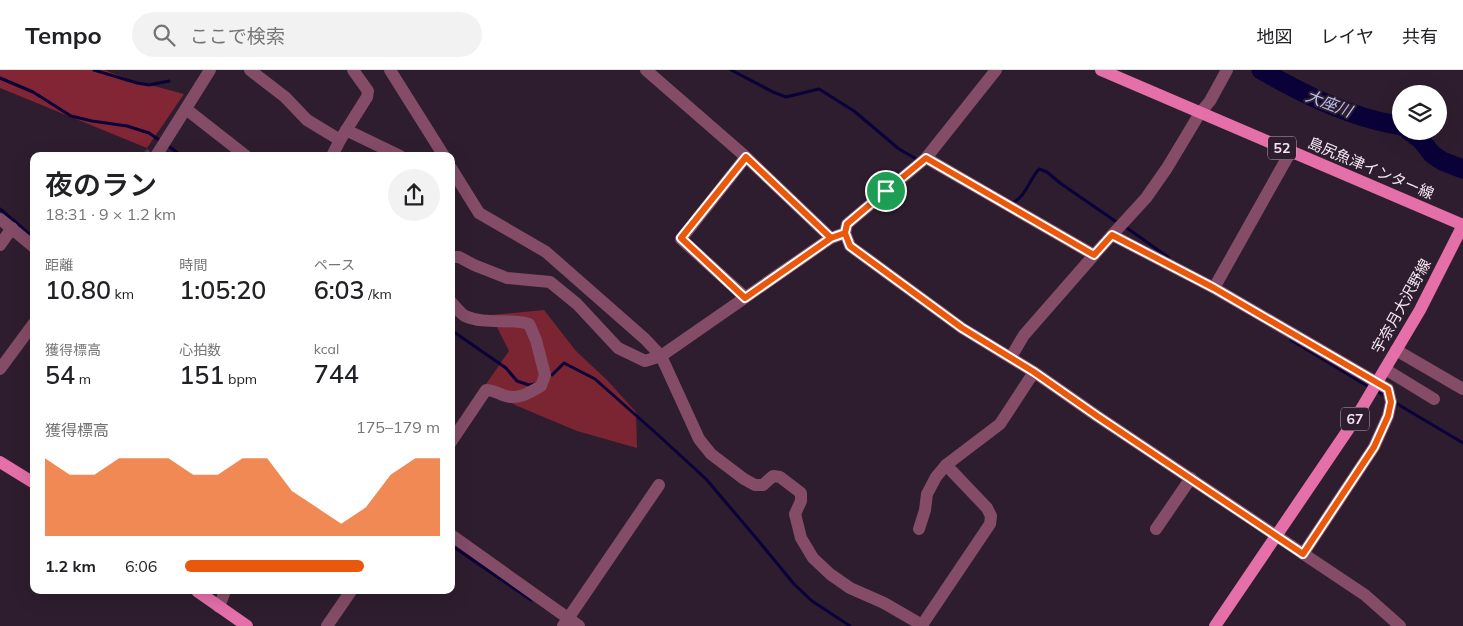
<!DOCTYPE html>
<html lang="ja">
<meta charset="utf-8">
<style>
:root{--surface:#fff;--page:#f2f2f2;--text:#202124;--muted:#757577;--line:#e0e0e0;--accent:#ea580c}
body{margin:0;font-family:Mulish,"Noto Sans JP",sans-serif;background:var(--page);color:var(--text);height:100vh;display:flex;flex-direction:column;font-size:19px;white-space:nowrap}
*{box-sizing:border-box;margin:0}
p{font-size:16px;color:var(--muted)}
.icon{flex:none;width:28px;height:28px;fill:none;stroke:currentColor;stroke-width:2;stroke-linecap:round;stroke-linejoin:round}
.map{position:relative;flex:1;overflow:hidden}
.details{position:absolute;left:30px;top:82px;width:425px;height:442px;display:flex;flex-direction:column;background:var(--surface);border-radius:10px;box-shadow:0 5px 20px #0002}
.details>*{flex:none}
.buttons{position:absolute;left:1392px;top:15px;display:grid;gap:10px}
.buttons a{display:grid;place-items:center;width:55px;height:55px;border-radius:50%;background:var(--surface);box-shadow:0 5px 20px #0002;font-size:25px}
.pin{position:absolute;display:grid;place-items:center;width:42px;height:42px;color:#fff;margin:-21px;border:2px solid #fff;border-radius:50%;box-shadow:0 1px 5px #0007}
.round{display:grid;place-items:center;flex:none;width:52px;height:52px;border-radius:26px;background:var(--page)}
.summary{display:flex;align-items:center;justify-content:space-between;height:85px;padding:0 15px}
h1{font-size:28px;font-weight:600;line-height:38px}
.stats{display:grid;grid-template-columns:repeat(3,1fr);gap:8px;height:85px;padding:5px 15px}
.stats div{display:grid;align-content:center}
.stats b{font-size:25px;font-weight:600}
.stats small{font-size:14px;font-weight:400}
.stats p{font-size:14px}
.chart{height:140px;padding:10px 15px}
.chart p{display:flex;justify-content:space-between}
.chart svg{width:100%;height:90px;margin-top:5px;fill:var(--accent);opacity:.7}
ul{padding:0 15px;list-style:none;font-size:16px}
li{display:grid;grid-template-columns:80px 60px 1fr;align-items:center;height:38px}
li i{height:12px;border-radius:6px;background:var(--accent)}
header{display:flex;align-items:center;gap:30px;box-sizing:border-box;height:70px;padding:0 25px;background:var(--surface);border-bottom:1px solid var(--line)}
header strong{font-size:24px}
nav{display:flex;gap:28px;margin-inline-start:auto;font-size:18px}
.search{width:350px;height:45px;background:var(--page);display:flex;align-items:center;gap:12px;box-sizing:border-box;padding:0 18px;border-radius:28px;color:var(--muted);font-size:19px}
.map>svg:first-child{display:block}
</style>
<header>
<strong>Tempo</strong>
<div class="search"><svg class="icon" aria-label="search" viewBox="0 0 24 24"><circle cx="10" cy="10" r="6"/><path d="M15 15l6 6"/></svg>ここで検索</div>
<nav><a>地図</a><a>レイヤ</a><a>共有</a></nav>
</header>
<div class="map">
<svg width="1463" height="556" viewBox="0 0 1463 556">
<rect width="100%" height="100%" fill="#2e1d2e"/>
<polygon fill="#7a2531" points="544,240 576,281 607,310 636,342 637,378 577,361 515,335 484,317 509,281 491,245"/>
<polygon fill="#822534" points="0,0 104,0 131,10 184,24 147,78 0,18"/>
<g fill="none" stroke-linecap="round" stroke-linejoin="round">
<g stroke="#0a0139" stroke-width="3">
<polyline points="94,0 137,13 149,15 169,11"/>
<polyline points="731,0 773,22 786,27 819,19 854,41 899,79 918,90"/>
<polyline points="0,8 33,22 71,46 92,51 127,56 149,63 162,72"/>
<polyline points="167,75 182,86"/>
<path d="M 1012,133 C 1025,128 1029,110 1039,99 L 1047,102 L 1060,113 L 1118,153"/>
<polyline points="0,139 34,168"/>
<polyline points="1124,156 1168,187"/>
<polyline points="451,260 506,298 517,311 529,315 535,314"/>
<polyline points="1291,270 1369,317"/>
<polyline points="552,305 564,293 595,309 657,364 706,409 757,469 794,514 812,531 850,556"/>
<polyline points="1375,320 1387,327"/>
<polyline points="1394,332 1463,373"/>
<polyline points="451,475 531,530"/>
</g>
<g stroke="#0a0139" stroke-width="19">
<path d="M 1261,0 C 1298,21 1337,41 1378,51 C 1386,53 1394,54 1401,56"/>
<polyline points="1409,61 1421,70 1432,84 1442,91 1463,99"/>
</g>
<polyline stroke="#4b3b4b" stroke-width="12" stroke-dasharray="12 6" stroke-linecap="butt" points="143,83 146,86"/>
<g stroke="#844c66" stroke-width="12">
<polyline points="250,0 285,27 307,50 340,70 332,86"/>
<polyline points="390,0 444,86"/>
<polyline points="646,0 746,87 681,169 745,227"/>
<polyline points="996,0 926,88 847,154 845,163 850,176 962,258 1034,302 1097,346 1365,525 1400,556"/>
<polyline points="1227,0 1210,31 1200,43 1167,98 1146,128 1112,165 1214,218 1388,319 1391,332 1388,346 1374,377 1303,484"/>
<polyline points="186,39 246,86"/>
<polyline points="346,60 400,86"/>
<polyline points="340,70 367,27 368,21 353,0"/>
<polyline points="156,86 210,0"/>
<polyline points="746,87 831,168"/>
<polyline points="926,88 1094,185 1112,165"/>
<polyline points="451,98 479,143 546,182 645,269 661,286 699,369 711,384 744,409 755,415 763,415 773,406 780,407 801,423 801,431 795,444 801,468 813,488 830,504 850,518 884,533 922,555 990,454 991,446 987,438 946,395"/>
<polyline points="0,149 34,177"/>
<polyline points="0,175 12,158"/>
<polyline points="451,187 459,187 474,195 507,208 550,212 577,234 618,278 645,291 661,286 831,168 845,163"/>
<polyline points="1214,218 1291,81"/>
<path d="M 451,232 C 455,236 460,243 465,246 C 485,255 509,248 529,254 L 536,270 L 545,305 L 541,316 C 530,322 519,330 506,326 C 499,324 494,320 486,320 L 451,372"/>
<polyline points="1396,280 1463,319"/>
<polyline points="1011,287 1024,265 1094,185"/>
<polyline points="0,299 34,253"/>
<polyline points="1385,299 1434,329"/>
<polyline points="919,459 925,440 927,424 936,407 946,395 1000,354 1034,302"/>
<polyline points="1156,459 1191,408"/>
<polyline points="451,465 579,556"/>
<polyline points="219,537 225,521"/>
<polyline points="327,556 351,521"/>
<polyline points="563,556 659,415"/>
</g>
<g stroke="#e46fa9" stroke-width="12">
<polyline points="1101,0 1463,155"/>
<polyline points="0,392 34,413"/>
<polyline points="197,521 247,556"/>
<polyline points="1215,556 1354,351 1420,240 1463,155"/>
</g>
</g>
<g fill="none" stroke-linecap="round" stroke-linejoin="round">
<defs>
<polyline id="route" points="886,121 847,154 845,163 831,168 745,228 681,168 746,87 831,168 845,163 850,176 962,258 1034,302 1097,346 1303,484 1374,377 1388,346 1391,332 1388,319 1214,218 1112,165 1094,185 926,88 886,121"/>
</defs>
<use href="#route" stroke="#fff" stroke-width="10"/>
<use href="#route" stroke="#ea580c" stroke-width="6"/>
</g>
<g text-anchor="middle" dominant-baseline="central" stroke-width="4" stroke-linejoin="round" paint-order="stroke">
<g fill="#2e1d2e" stroke="#b7aab7" stroke-width="1">
<rect x="1268" y="66.5" width="28" height="23" rx="4"/>
<rect x="1341" y="337.5" width="28" height="23" rx="4"/>
</g>
<g font-size="14" font-weight="bold" fill="#f2e7f2">
<text x="1282" y="78">52</text>
<text x="1355" y="349">67</text>
</g>
<g font-size="15" fill="#f2e7f2" stroke="#2e1d2e">
<text transform="translate(1371 98) rotate(23)">島尻魚津インター線</text>
<text transform="translate(1401 236) rotate(-61)">宇奈月大沢野線</text>
</g>
<g font-size="16" font-style="italic" fill="#b8c0ec" stroke="#2e1d2e">
<text transform="translate(1329 33) rotate(21)">大座川</text>
</g>
</g>
</svg>
<div class="buttons">
<a><svg class="icon" aria-label="layers" viewBox="0 0 24 24"><path d="M12 4l9 5-9 5-9-5zM3 14l9 5 9-5"/></svg></a>
</div>
<div class="pin" style="left:886px;top:121px;background:#1e9e55"><svg class="icon" aria-label="arrive" viewBox="0 0 24 24"><path d="M6 21V4h12l-3 4 3 4H6"/></svg></div>
<section class="details">
<div class="summary"><div><h1>夜のラン</h1><p>18:31 · 9 × 1.2 km</p></div><a class="round"><svg class="icon" aria-label="share" viewBox="0 0 24 24"><path d="M12 15V3M7 8l5-5 5 5M5 13v7h14v-7"/></svg></a></div>
<div class="stats">
<div><p>距離</p><b>10.80<small> km</small></b></div>
<div><p>時間</p><b>1:05:20</b></div>
<div><p>ペース</p><b>6:03<small> /km</small></b></div>
</div>
<div class="stats">
<div><p>獲得標高</p><b>54<small> m</small></b></div>
<div><p>心拍数</p><b>151<small> bpm</small></b></div>
<div><p>kcal</p><b>744</b></div>
</div>
<div class="chart"><p><span>獲得標高</span>175–179 m</p>
<svg viewBox="0 0 160 44" preserveAspectRatio="none"><path d="M0 44V6L10 14L20 14L30 6L40 6L50 6L60 14L70 14L80 6L90 6L100 22L110 30L120 38L130 30L140 14L150 6L160 6V44z"/></svg>
</div>
<ul>
<li><b>1.2 km</b>6:06<i style="width:70%"></i></li>
</ul>
</section>
</div>
